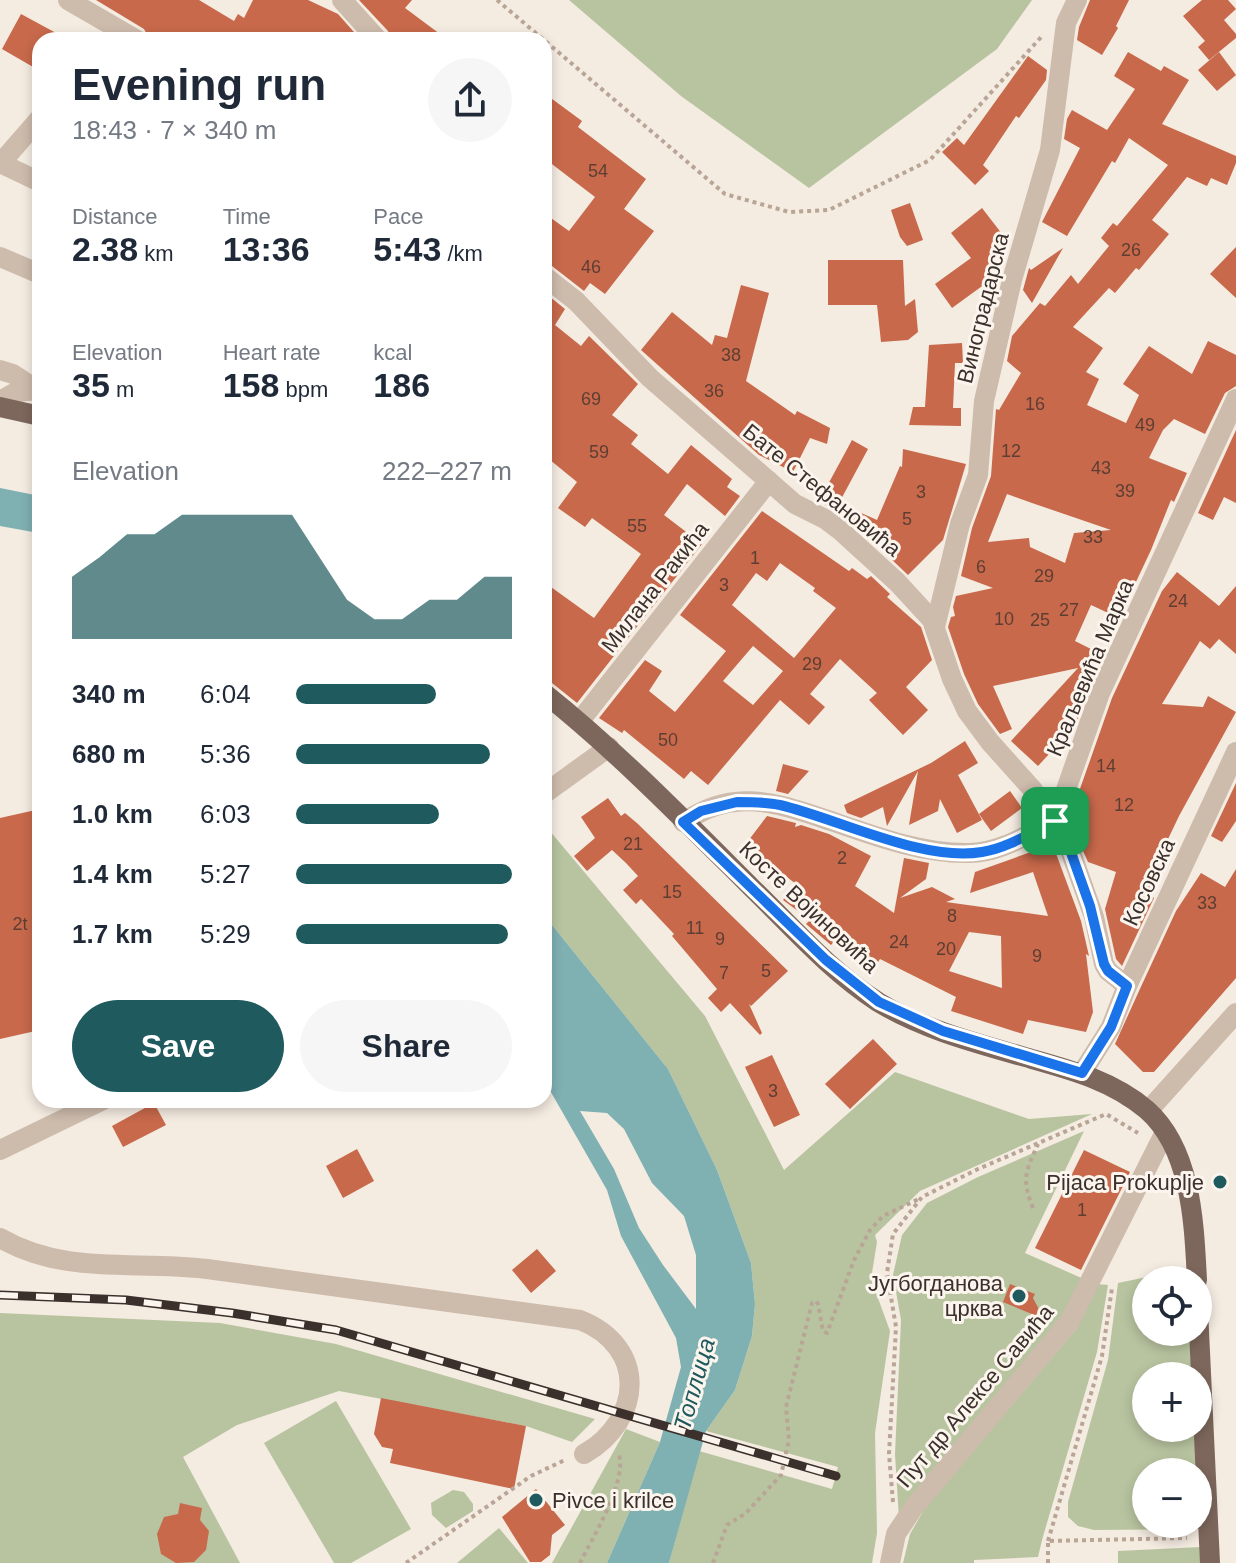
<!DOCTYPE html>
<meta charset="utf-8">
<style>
:root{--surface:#fff;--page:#f6f6f7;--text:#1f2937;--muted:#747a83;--accent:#1f5a5e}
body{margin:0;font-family:Arial,sans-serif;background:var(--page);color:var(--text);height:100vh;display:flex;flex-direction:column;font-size:30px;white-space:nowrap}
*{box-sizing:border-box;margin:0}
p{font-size:26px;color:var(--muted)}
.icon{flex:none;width:44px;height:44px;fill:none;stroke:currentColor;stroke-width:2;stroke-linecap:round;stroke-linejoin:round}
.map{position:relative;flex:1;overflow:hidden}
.drawer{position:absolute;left:32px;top:32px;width:520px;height:1076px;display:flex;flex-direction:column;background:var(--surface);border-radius:24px;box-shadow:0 4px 12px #0003}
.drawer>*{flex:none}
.buttons{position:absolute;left:1132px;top:1266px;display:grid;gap:16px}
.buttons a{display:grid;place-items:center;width:80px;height:80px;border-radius:50%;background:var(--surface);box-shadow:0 4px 12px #0003;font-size:40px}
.pin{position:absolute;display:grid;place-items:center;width:68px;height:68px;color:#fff;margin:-34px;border-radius:16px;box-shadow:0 4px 12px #0006}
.round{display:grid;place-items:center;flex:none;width:84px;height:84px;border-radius:42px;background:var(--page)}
.overview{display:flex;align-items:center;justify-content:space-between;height:136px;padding:0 40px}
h1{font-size:44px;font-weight:800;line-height:60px}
.metrics{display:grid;grid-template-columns:repeat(3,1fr);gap:12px;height:136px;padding:8px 40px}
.metrics div{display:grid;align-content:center}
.metrics b{font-size:34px;font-weight:800}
.metrics small{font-size:22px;font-weight:400}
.metrics p{font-size:22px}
.chart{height:224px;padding:16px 40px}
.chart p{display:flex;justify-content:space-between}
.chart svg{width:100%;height:144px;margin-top:8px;fill:var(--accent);opacity:.7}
.cta{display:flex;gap:16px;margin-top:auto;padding:16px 40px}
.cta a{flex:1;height:92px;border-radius:48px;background:var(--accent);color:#fff;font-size:32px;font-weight:800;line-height:92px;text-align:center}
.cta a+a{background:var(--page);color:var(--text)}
ul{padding:0 40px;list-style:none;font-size:26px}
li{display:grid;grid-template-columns:128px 96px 1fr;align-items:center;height:60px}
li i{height:20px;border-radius:10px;background:var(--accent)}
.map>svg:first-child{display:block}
</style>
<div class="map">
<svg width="1236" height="1563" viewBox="0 0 1236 1563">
<rect width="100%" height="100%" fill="#f4ebe1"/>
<g fill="#b8c4a0">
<polygon points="569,0 1032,0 997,49 809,188 681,96"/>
<polygon points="544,824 705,1016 784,1170 895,1072 1029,1119 1092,1114 920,1191 875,1235 877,1242 871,1279 890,1331 875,1433 877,1533 872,1563 669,1563 699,1451 832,1489 838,1467 706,1431 735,1390 752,1336 755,1304 751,1263 717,1170 668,1069 544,915"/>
<polygon points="1084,1131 1025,1253 1086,1280 1079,1295 899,1519 895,1454 901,1320 893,1275 902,1235 927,1203 978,1177"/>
<polygon points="1185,1269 1185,1280 1146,1280 1146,1332 1189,1332 1192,1376 1146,1376 1146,1428 1195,1428 1198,1472 1146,1472 1146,1524 1198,1524 1198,1476 1201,1529 1094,1530 1078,1526 1068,1517 1068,1502 1108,1360 1118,1283"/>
<polygon points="1096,1284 1108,1285 1097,1352 1042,1540 1038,1557 974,1560 974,1563 903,1563 910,1534 925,1508 1077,1328"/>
<polygon points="0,1313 220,1323 336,1344 595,1419 572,1442 526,1426 339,1391 237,1425 183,1457 240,1563 0,1563"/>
<polygon points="336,1401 411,1529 351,1563 334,1563 264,1443"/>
<polygon points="626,1429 660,1442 607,1563 552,1563"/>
<polygon points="453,1490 464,1492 473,1504 473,1511 446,1528 432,1515 431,1503"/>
<polygon points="499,1528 528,1563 457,1563"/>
<polygon points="1201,1547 1201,1563 1118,1563 1118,1551"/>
</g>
<g fill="#7fb0b2" fill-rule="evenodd">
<polygon points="0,488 40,496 40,537 33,532 0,526"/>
<path d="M 544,915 L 668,1069 L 717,1170 L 751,1263 L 755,1304 L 752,1336 L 735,1390 L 706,1431 L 669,1563 L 607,1563 L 660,1442 L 681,1367 L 676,1338 L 621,1236 L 607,1190 L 544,1080 ZM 580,1111 L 607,1113 L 624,1129 L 652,1183 L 684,1216 L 696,1255 L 696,1309 L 663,1265 L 639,1228 L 614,1169 Z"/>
</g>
<g fill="#c8694b" fill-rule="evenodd">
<polygon points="96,0 199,0 234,21 238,14 244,18 253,0 308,0 338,14 361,40 150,40 144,29"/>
<polygon points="359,0 412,0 405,8 448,40 391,40 388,31"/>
<polygon points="1090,0 1129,0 1116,26 1118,28 1102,55 1077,40 1079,27"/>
<polygon points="1202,0 1228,0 1236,9 1224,20 1236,34 1236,38 1209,60 1198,47 1205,41 1183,16"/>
<polygon points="21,14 69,40 40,40 40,71 2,49"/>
<path d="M 1128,52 L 1161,71 L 1164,66 L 1189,80 L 1162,124 L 1236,156 L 1236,163 L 1227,185 L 1211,178 L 1207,186 L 1187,177 L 1152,220 L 1169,234 L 1139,270 L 1136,268 L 1115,293 L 1109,288 L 1073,327 L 1103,348 L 1086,372 L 1099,379 L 1087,405 L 1126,423 L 1139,395 L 1123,384 L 1149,346 L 1192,374 L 1208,341 L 1236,355 L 1236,386 L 1225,393 L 1205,434 L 1174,419 L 1163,430 L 1149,458 L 1187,473 L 1174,502 L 1171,500 L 1151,550 L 1119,618 L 1091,605 L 1075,641 L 1103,655 L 1075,726 L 1038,766 L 1011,741 L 1078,668 L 993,686 L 1012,729 L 1000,734 L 978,704 L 964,674 L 948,627 L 951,617 L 955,616 L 953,607 L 956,596 L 993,588 L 961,576 L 972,528 L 991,476 L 996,409 L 999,410 L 1021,373 L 1007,361 L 1012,336 L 1040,303 L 1045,306 L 1071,275 L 1078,284 L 1109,246 L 1101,238 L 1113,223 L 1117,226 L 1168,165 L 1129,138 L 1115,163 L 1112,161 L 1067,236 L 1042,222 L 1080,148 L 1064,139 L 1067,119 L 1072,110 L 1107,130 L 1135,89 L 1114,76 ZM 1007,494 L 1032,503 L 1111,530 L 1074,533 L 1065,563 L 1030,547 L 1029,538 L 988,542 Z"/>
<polygon points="1219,52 1236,75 1217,91 1198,70"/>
<polygon points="1028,56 1047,70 1046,80 1019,118 1016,116 983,165 989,171 975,185 942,152 957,138 964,145"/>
<polygon points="544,93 582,121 578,127 646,179 624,209 654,231 605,294 590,283 584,291 552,266 544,263 544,213 569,231 595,197 544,158"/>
<polygon points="910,203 923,240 907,246 900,237 891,210"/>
<polygon points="982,208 1009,243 1000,273 952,308 935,284 971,258 951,233"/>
<polygon points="1236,247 1236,298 1210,274"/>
<polygon points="1063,248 1032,303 1023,290 1029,268 1031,270"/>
<polygon points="828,260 903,260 905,306 915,299 918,332 908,340 881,342 877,305 828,305"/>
<polygon points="741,285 769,293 746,381 795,415 797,411 830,428 827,444 810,438 793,472 759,455 641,350 672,312 712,345 715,335 727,338"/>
<polygon points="544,292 565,309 555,325 581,346 589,336 638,384 612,415 638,435 631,444 668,474 691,445 732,479 727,487 740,496 725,516 687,484 664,515 702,544 577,703 552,683 544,680 544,582 594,618 641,554 592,518 585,527 558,508 577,482 544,455"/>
<polygon points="962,343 963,363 955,363 953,408 961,408 961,426 909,425 913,407 925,407 929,345"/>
<polygon points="1236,430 1236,503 1224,497 1213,520 1198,513"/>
<polygon points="852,440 868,449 839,503 877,520 900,466 902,467 903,449 966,464 943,540 908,575 889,557 894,552 869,539 833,509 819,501"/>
<path d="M 762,511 L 849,571 L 852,568 L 867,579 L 871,576 L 890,594 L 887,597 L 921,627 L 932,660 L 906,687 L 928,710 L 903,735 L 869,700 L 877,693 L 840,659 L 810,694 L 825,707 L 809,725 L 780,700 L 708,785 L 691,771 L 684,779 L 624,730 L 622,733 L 599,718 L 645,660 L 662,671 L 649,691 L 675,712 L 726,651 L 680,615 ZM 780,563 L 815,588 L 813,591 L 836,608 L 794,658 L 732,605 L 756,573 L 767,581 ZM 753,646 L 783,671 L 753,705 L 723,681 Z"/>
<polygon points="1177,572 1219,606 1236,586 1236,654 1219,639 1210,649 1200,641 1162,704 1203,707 1208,696 1236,712 1179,816 1159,858 1163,860 1151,896 1154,898 1122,966 1116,959 1105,909 1116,872 1088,862 1069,820 1112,698 1162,591"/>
<polygon points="965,741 978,763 958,775 982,820 957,833 940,799 938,811 909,825 918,771 887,826 883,807 861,818 847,813 844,805 931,763"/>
<polygon points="783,764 809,771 788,794 776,791"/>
<polygon points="1236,783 1236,821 1222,842 1211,836"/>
<polygon points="1010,791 1022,808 991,831 979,814"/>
<polygon points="608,798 621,816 625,813 638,824 788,971 751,1006 749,1004 762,1033 760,1035 730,1003 721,1012 708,998 717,989 672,936 674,934 641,899 636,904 623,890 638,876 626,863 612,850 587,871 574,856 595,838 581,817"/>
<polygon points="40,809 40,1030 0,1039 0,818"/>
<path d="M 767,816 L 796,823 L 795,827 L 801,825 L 829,834 L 871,856 L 855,886 L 894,913 L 904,858 L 929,863 L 926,879 L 900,898 L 932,887 L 955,899 L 946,902 L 1048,916 L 1033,872 L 970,893 L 975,872 L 1045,847 L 1038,844 L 1051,840 L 1081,921 L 1089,956 L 1086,954 L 1093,1012 L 1086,1032 L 1028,1020 L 1023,1034 L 951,1011 L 956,997 L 880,959 L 878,962 L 837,938 L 831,945 L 806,924 L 810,920 L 783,900 L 796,884 L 745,845 ZM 969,932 L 1001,936 L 1002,988 L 949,971 Z"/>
<polygon points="1236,869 1236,978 1154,1072 1143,1072 1115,1044 1139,991 1176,911 1201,873 1225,887"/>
<polygon points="873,1039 897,1064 850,1109 825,1084"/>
<polygon points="772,1055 800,1115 774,1127 745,1067"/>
<polygon points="154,1103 166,1125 123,1147 112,1126"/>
<polygon points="357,1149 374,1181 343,1198 326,1166"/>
<polygon points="1084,1150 1130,1172 1081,1270 1035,1248"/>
<polygon points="537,1249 556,1271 531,1293 512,1270"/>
<polygon points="1010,1284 1035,1294 1033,1298 1044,1319 1003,1302"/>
<polygon points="381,1398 526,1426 514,1489 390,1463 393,1449 382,1447 374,1434"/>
<polygon points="536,1489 565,1525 552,1535 550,1555 541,1562 530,1562 502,1517"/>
<polygon points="180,1503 202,1508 200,1520 209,1531 206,1550 194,1562 176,1563 161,1554 157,1534 164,1517 178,1514"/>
</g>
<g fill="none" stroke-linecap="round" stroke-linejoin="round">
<g stroke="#b9a596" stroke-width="4" stroke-dasharray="4 4" stroke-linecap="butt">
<polyline points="497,0 725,194 789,212 829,210 930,160 1043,35"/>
<path d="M 1033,1208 C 1021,1179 1026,1171 1038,1144"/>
<polyline points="893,1502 889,1454 896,1327 887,1273 893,1234 922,1197 978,1169 1106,1114 1138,1133"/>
<polyline points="1048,1541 1102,1356 1112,1288"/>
<polyline points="406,1563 531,1476 565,1460"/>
<path d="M 580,1563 C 593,1537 627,1482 619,1454"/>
<polyline points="713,1563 727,1525 746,1513 781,1475 789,1440 786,1407 812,1303 816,1301 818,1304 823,1331 827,1333 854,1260 870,1230 883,1216 921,1198"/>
<polyline points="1048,1563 1048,1541 1187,1538"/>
</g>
<g stroke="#cdbbac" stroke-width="20">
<polyline points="68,0 137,40"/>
<polyline points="342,0 378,40"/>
<polyline points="0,163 40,182"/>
<polyline points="0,164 40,118"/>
<polyline points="0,257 40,274"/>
<polyline points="544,276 576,301 650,378 795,504 825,519 841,531 897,582 932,620 952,679 967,711 990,742 1033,790 1062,833 1069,847 1094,917 1104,964 1108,971 1127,986"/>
<polyline points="0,370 13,374 40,392"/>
<polyline points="0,401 16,392 40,390"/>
<polyline points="935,627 960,524 978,475 984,401 1012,280 1050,150 1066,23 1077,0"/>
<polyline points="579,722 769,481"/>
<polyline points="544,794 609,747"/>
<path d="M 683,822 C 700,812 715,804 735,802 C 767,798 801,811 831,821 C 874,836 923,854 969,853 C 1000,853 1028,834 1055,821 L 1100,693 L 1236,399"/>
<polyline points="1082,1073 1111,1027 1127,986 1236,752"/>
<polyline points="1148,1111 1236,1013"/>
<polyline points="0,1150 103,1100"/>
<path d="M 0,1238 C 66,1276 135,1260 207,1269 C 331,1285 456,1304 580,1320 C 648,1347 643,1420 584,1454"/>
<polyline points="890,1563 896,1534 914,1507 1070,1321 1165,1132"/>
</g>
<g stroke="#7d675c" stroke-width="20">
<polyline points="0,407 40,416"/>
<path d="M 544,693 C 618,752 685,821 752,888 C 792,927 830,971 878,1002 C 922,1029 976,1043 1025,1057 C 1068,1069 1112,1080 1147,1110 C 1192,1150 1194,1224 1197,1280"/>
<polyline points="1198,1310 1210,1563"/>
</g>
<defs>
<polyline id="rail" points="0,1295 126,1300 232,1313 336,1330 836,1476"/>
</defs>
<use href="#rail" stroke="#3b302b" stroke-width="9"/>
<use href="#rail" stroke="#fbf5ee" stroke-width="6" stroke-dasharray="18" stroke-linecap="butt"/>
</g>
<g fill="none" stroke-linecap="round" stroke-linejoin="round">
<defs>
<path id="route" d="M 737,802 C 751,802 766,802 780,805 C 839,819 922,862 982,852 C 1008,848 1032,832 1055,821 L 1069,847 L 1090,906 L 1104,964 L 1108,971 L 1127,986 L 1111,1027 L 1082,1073 L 943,1031 L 879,1002 L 826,960 L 683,822 L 701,811 Z"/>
</defs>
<use href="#route" stroke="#fff" stroke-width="16"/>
<use href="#route" stroke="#1a73e8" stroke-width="10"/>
</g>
<g fill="#1f5a5e" stroke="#fbf5ee" stroke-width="3">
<circle cx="1220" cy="1182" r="8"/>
<circle cx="1019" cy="1296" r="8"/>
<circle cx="536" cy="1500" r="8"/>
</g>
<g text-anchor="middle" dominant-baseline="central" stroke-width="6" stroke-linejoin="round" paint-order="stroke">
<g font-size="18" fill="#5e3e33">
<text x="598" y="171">54</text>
<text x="1131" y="250">26</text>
<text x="591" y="267">46</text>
<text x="731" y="355">38</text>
<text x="714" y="391">36</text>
<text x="591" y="399">69</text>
<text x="1035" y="404">16</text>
<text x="1145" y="425">49</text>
<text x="1011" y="451">12</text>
<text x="599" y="452">59</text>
<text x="1101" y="468">43</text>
<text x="1125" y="491">39</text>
<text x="921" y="492">3</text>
<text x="907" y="519">5</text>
<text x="637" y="526">55</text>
<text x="1093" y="537">33</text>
<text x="755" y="558">1</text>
<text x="981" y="567">6</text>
<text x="1044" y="576">29</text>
<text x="724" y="585">3</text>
<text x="1178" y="601">24</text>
<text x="1069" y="610">27</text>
<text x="1004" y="619">10</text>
<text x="1040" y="620">25</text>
<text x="812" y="664">29</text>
<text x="668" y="740">50</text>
<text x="1106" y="766">14</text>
<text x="1124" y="805">12</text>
<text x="633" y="844">21</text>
<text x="842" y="858">2</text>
<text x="672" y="892">15</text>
<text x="1207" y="903">33</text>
<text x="952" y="916">8</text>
<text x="20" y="924">2t</text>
<text x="695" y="928">11</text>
<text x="720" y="939">9</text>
<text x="899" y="942">24</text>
<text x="946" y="949">20</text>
<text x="1037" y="956">9</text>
<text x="766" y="971">5</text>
<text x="724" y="973">7</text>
<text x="773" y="1091">3</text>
<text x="1082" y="1210">1</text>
</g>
<g font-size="22" fill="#3b302b" stroke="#fbf5ee">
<text transform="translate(983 308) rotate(-76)">Виноградарска</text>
<text transform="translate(822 490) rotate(39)">Бате Стефановића</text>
<text transform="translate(655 587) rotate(-52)">Милана Ракића</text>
<text transform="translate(1090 668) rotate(-67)">Краљевића Марка</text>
<text transform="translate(1149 882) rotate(-65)">Косовска</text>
<text transform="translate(809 907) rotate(43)">Косте Војиновића</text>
<text transform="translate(975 1396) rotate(-50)">Пут др Алексе Савића</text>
</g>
<g font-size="22" fill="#3b302b" stroke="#fbf5ee" text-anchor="end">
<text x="1204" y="1182">Pijaca Prokuplje</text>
<text x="1003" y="1283">Југбогданова<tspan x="1003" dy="25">црква</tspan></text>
<text x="552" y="1500" text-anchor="start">Pivce i krilce</text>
</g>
<g font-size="24" font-style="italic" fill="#1f5a5e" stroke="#fbf5ee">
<text transform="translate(694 1384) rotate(-74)">Топлица</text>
</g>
</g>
</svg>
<div class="buttons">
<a><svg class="icon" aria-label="locate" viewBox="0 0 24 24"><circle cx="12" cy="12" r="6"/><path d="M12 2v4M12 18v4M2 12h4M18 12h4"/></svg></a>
<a>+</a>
<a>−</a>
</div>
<div class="pin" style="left:1055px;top:821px;background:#1e9e55"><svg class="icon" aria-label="arrive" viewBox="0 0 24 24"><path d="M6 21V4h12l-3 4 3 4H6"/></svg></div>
<section class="drawer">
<div class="overview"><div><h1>Evening run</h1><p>18:43 · 7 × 340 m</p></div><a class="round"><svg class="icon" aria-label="share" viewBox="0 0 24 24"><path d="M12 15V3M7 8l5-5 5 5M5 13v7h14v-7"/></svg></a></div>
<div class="metrics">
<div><p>Distance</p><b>2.38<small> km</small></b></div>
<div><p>Time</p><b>13:36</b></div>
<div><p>Pace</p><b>5:43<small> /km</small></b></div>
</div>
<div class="metrics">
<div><p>Elevation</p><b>35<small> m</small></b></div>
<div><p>Heart rate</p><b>158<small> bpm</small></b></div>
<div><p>kcal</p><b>186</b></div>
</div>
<div class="chart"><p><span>Elevation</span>222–227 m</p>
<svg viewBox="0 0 160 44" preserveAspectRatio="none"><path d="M0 44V25L10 19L20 12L30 12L40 6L50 6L60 6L70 6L80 6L90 19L100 32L110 38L120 38L130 32L140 32L150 25L160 25V44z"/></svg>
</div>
<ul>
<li><b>340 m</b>6:04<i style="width:65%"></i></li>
<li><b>680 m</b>5:36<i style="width:90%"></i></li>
<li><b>1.0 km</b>6:03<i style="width:66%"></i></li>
<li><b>1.4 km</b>5:27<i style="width:100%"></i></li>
<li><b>1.7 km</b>5:29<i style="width:98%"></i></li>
</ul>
<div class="cta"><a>Save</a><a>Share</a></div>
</section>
</div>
